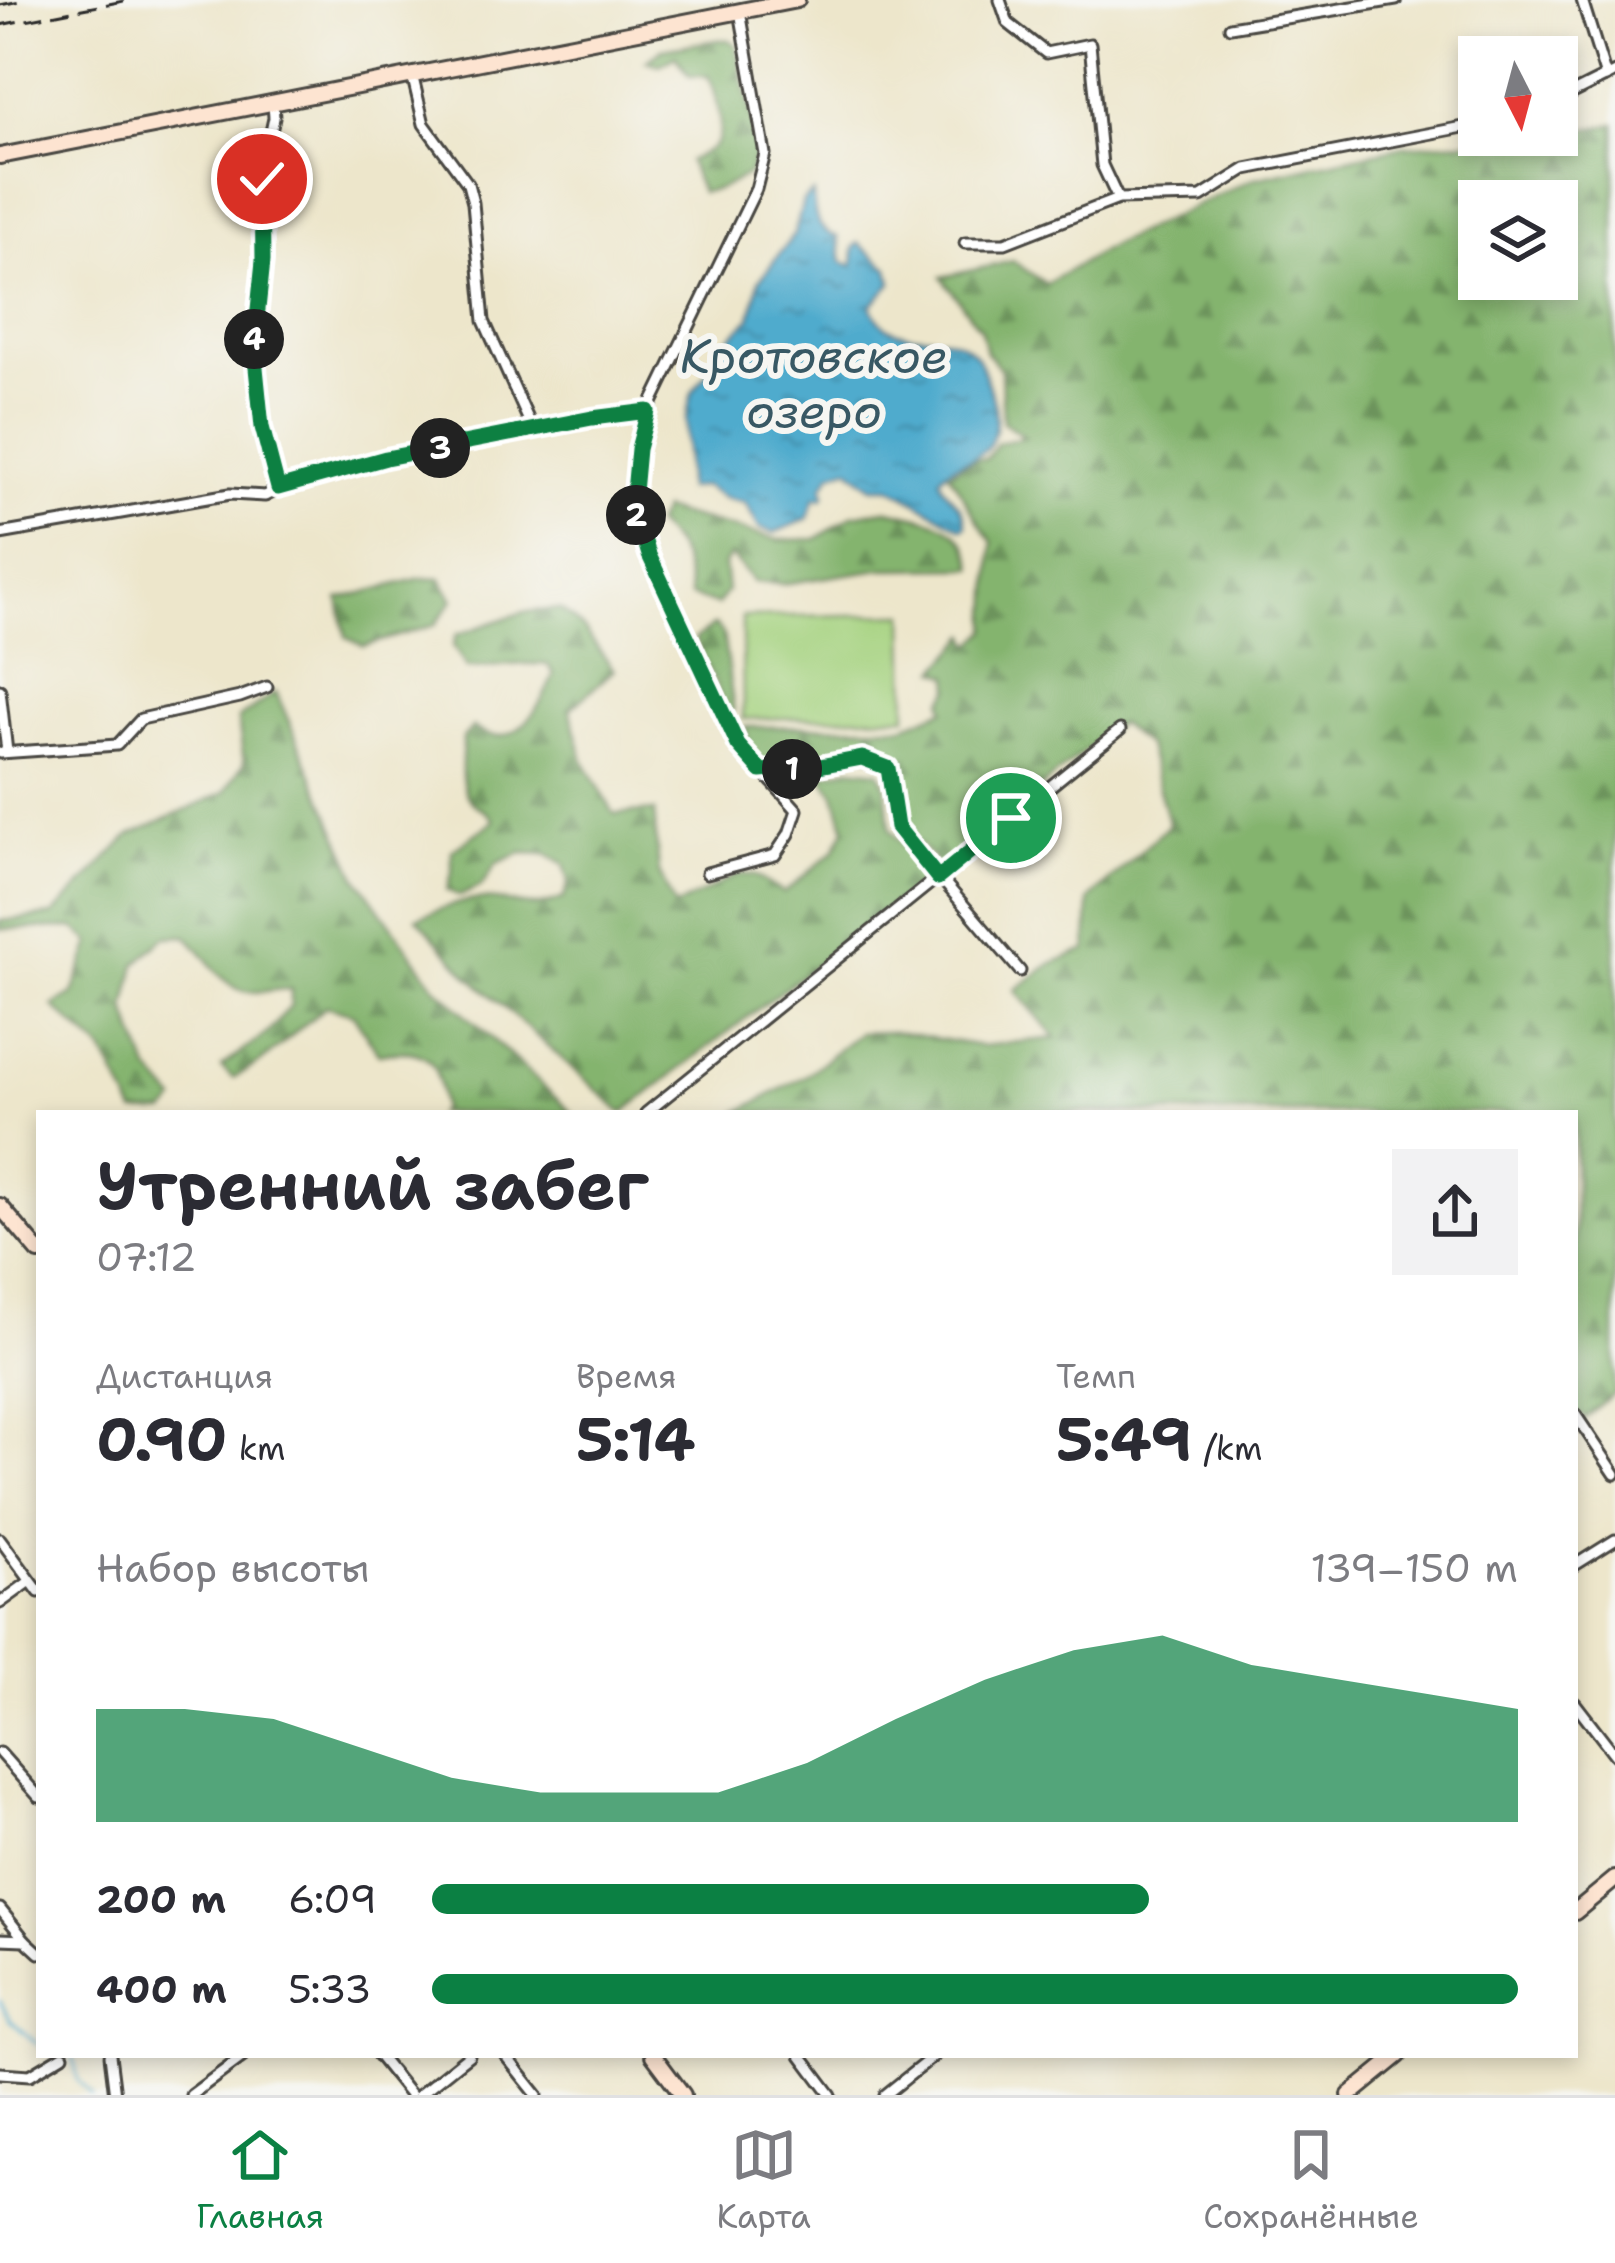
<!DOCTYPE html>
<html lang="ru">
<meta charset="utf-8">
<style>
:root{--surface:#fff;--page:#f2f2f3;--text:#2b2b33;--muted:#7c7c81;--line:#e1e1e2;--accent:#0b8043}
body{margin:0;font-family:"Shantell Sans",sans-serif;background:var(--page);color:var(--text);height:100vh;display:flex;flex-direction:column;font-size:45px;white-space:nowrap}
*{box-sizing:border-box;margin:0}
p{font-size:39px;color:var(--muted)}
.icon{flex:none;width:66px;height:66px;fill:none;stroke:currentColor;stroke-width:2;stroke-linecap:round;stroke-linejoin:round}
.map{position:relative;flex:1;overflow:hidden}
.details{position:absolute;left:36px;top:1110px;width:1542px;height:948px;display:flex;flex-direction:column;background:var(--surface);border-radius:0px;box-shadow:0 6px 18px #0003}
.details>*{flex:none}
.needle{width:78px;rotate:174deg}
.buttons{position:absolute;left:1458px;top:36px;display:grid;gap:24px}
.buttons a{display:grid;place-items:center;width:120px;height:120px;border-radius:0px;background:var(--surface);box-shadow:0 6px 18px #0003;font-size:60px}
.pin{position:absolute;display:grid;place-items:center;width:102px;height:102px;color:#fff;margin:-51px;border:6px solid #fff;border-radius:50%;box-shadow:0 3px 12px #0007}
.km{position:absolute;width:60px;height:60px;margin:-30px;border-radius:50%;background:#222;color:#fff;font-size:33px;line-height:60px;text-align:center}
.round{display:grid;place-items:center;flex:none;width:126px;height:126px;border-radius:0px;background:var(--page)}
.head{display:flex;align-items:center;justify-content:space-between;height:204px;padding:0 60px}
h1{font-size:66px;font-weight:700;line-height:90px}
.figures{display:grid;grid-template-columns:repeat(3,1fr);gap:18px;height:204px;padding:12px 60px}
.figures div{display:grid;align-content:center}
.figures b{font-size:60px;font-weight:700}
.figures small{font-size:33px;font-weight:400}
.figures p{font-size:33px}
.chart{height:336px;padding:24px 60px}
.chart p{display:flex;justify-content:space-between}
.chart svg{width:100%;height:216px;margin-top:12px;fill:var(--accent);opacity:.7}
ul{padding:0 60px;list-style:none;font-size:39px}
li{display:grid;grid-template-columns:192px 144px 1fr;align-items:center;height:90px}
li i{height:30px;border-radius:15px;background:var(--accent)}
.menu{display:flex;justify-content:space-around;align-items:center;height:168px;border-top:3px solid var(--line);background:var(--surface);font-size:33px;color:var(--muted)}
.menu a{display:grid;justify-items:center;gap:6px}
.menu .selected{color:var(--accent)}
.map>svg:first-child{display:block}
</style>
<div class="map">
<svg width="1615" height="2095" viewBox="0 0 1615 2095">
<defs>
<pattern id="forest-firs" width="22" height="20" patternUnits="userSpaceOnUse" patternTransform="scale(3)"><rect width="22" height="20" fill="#84b46e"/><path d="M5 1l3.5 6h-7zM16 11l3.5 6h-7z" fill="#6c935b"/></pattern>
<pattern id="water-ripples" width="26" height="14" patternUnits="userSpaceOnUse" patternTransform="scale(3)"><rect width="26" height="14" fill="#4fabcd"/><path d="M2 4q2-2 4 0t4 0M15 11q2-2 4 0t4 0" fill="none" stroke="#428ba7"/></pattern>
</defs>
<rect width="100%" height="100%" fill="#f6f6f2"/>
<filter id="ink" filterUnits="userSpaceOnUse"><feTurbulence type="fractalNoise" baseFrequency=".00833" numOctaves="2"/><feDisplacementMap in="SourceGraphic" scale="24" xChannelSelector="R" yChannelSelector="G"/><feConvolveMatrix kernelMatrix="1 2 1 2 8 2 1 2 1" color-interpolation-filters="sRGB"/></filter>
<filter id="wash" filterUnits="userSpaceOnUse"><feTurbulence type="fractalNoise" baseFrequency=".004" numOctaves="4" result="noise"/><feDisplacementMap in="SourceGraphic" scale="48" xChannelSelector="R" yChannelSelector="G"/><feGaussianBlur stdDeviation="2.7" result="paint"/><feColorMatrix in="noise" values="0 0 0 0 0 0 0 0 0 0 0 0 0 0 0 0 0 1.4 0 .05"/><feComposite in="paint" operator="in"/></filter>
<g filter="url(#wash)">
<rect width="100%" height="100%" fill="#ede6cb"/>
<g fill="url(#forest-firs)" stroke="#58704c" stroke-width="3" fill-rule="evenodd">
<path d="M 718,40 L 729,40 L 736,45 L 758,147 L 749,174 L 720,189 L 701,192 L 688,161 C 696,157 710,152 715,145 C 726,131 716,90 708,76 L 690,76 L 676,56 L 660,65 L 646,61 L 663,49 Z"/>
<path d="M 1615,124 L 1615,1393 L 1585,1418 L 1575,1411 L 1575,1113 L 737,1113 L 807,1075 L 859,1033 L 895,1032 L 982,1046 L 1056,1038 L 1015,990 L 1052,963 L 1087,950 L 1089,900 L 1169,825 L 1147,746 L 1119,723 L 941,869 L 902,824 L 892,764 L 863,753 L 763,762 L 750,748 L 745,727 L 904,726 L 945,709 L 943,701 L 951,688 L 950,676 L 937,670 L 968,635 L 972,645 L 988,630 L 993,542 C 975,520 965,497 949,473 L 974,459 L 986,459 L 998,443 L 1025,437 L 1003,422 L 1001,369 L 986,352 L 981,330 L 942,277 L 1013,261 L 1046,284 L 1112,245 L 1255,178 L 1404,146 L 1557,135 ZM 1479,201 L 1557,201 L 1557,279 L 1479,279 Z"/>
<path d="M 886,509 C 928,521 965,519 974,568 L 881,569 L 782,584 L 754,582 L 730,555 L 724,564 L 727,591 L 717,605 L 690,596 C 685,563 681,546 655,525 L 662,510 L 779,540 L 816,539 L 853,515 Z"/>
<polygon points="421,578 441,579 453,600 435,625 364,646 346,637 339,599"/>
<path d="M 560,609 L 583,628 L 614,670 L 570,709 L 584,761 L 614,814 L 654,811 L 659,873 L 675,907 L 739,874 L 754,875 L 784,893 L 834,851 L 845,829 L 835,794 L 821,775 L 850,768 L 879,771 L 886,786 L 890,829 L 929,877 L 623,1113 L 469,976 L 417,918 C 442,909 468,896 496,900 C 528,905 531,911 564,898 L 569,882 L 564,864 L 547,854 L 522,853 L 497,863 L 482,885 L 460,896 L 447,890 L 452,872 L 452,850 L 494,821 C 487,809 480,810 471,801 C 457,786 463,756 463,738 L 473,727 C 515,757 541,706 554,674 L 548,665 C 526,661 492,668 467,668 L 453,646 L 456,635 L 524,612 Z"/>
<polygon points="715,625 723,634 734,711 728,713 695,639"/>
<path d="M 276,692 L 356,875 L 434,985 L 572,1113 L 438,1113 L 442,1109 C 439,1061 429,1045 379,1054 L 353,1014 L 326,1006 L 261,1062 L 233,1078 L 221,1067 L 269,1032 L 291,1005 L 291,989 C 278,989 264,992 251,992 C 221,991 207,952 186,936 L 165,937 L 136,964 L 126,1009 L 149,1070 L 176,1101 L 165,1113 L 135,1113 L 103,1051 L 53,1006 L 73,994 L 91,943 L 74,928 L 0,929 L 0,921 L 53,915 L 130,835 L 225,792 L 244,763 L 238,719 Z"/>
</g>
<polygon fill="#a5d27f" stroke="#687e55" stroke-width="3" points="905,614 907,716 743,719 742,617"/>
<path fill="url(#water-ripples)" stroke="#3d6b7c" stroke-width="3" d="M 813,193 C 814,213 815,230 838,237 L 842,262 L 853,266 L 854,247 L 858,243 L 889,268 L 892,283 L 871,306 C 891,355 939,319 974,353 C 982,361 984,377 989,387 C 996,404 999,424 991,442 C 981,462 952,459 940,478 C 945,498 967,503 966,526 L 962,528 L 890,487 L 872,487 L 849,468 L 832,473 L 823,487 L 825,495 L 822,499 L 815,497 L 808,519 L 774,533 L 759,528 L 745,503 L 723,498 L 703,486 L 686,489 L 686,418 L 692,393 L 717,359 L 722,345 L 751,318 L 759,281 L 795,233 L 803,201 Z"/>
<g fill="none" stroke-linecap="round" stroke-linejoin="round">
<g stroke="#4fabcd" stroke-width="3">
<polyline points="0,2001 10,2020 39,2045"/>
<polyline points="73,2055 78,2080 92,2095"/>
</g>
</g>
</g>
<g filter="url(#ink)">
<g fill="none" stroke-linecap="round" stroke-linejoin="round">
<defs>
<g id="street">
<polyline points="1000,0 1008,23 1046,53 1090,44 1102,165 1118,199"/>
<polyline points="1582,0 1606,77"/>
<polyline points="1230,27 1396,0"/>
<polyline points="412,74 424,124 468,184 473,203 484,321 533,430"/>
<polyline points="1557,101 1615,72"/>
<polyline points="273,102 274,118 263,169 263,261 254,348 262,427 278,488"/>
<polyline points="965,243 1005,243 1118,199 1201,197 1246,169 1479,124"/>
<polyline points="0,534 230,494 265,496 297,480 385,458 592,418 648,411"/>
<polyline points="0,690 7,752"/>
<polyline points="0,753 117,745 141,719 240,697 267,687"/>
<polyline points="761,771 862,758 888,768 897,827 1020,971"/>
<polyline points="707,873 775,855 789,834 797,810 738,744 649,555 633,503 637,449 648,411 756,189 765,154 740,11"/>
<polyline points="646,1113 1120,730"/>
<polyline points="1575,1414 1615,1474"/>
<polyline points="0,1539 39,1592"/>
<polyline points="1575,1565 1615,1540"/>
<polyline points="0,1603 29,1582"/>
<polyline points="1575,1703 1615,1755"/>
<polyline points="0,1753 39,1797"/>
<polyline points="0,1909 25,1940"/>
<polyline points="0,1939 25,1940 39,1953"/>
<polyline points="110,2055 115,2095"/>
<polyline points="378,2055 410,2095"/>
<polyline points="505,2055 537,2095"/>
<polyline points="801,2055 831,2095"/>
<polyline points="0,2073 30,2075 63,2055"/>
<polyline points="191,2095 245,2055"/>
<polyline points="419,2095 469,2055"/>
<polyline points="885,2095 935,2055"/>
</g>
<g id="secondary">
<polyline points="0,156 797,0"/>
<polyline points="0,1206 39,1252"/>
<polyline points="1575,1912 1615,1879"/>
<polyline points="653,2055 683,2095"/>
<polyline points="1350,2095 1399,2055"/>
</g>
</defs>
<use href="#street" stroke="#484743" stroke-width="15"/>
<use href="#secondary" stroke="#484743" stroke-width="20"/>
<use href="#street" stroke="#fff" stroke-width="9"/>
<use href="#secondary" stroke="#fde4d1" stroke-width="14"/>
<g stroke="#2b2b2b" stroke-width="3" stroke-dasharray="18 9" stroke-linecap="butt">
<polyline points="0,5 25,0"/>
<polyline points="0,25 129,0"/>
</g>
</g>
</g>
<g fill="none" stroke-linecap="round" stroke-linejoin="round" filter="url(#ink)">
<defs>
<polyline id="route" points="262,179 263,261 254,348 262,427 278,488 386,458 592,418 648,411 638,449 633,503 649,555 738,745 761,771 814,767 862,758 888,768 897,827 938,878 1011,818"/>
</defs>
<use href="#route" stroke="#fff" stroke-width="24"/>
<use href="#route" stroke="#0b8043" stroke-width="15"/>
</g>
<g text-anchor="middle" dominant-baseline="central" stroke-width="12" stroke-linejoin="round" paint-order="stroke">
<g font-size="48" font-style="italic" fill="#385864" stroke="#f6f6f2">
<text x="814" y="356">Кротовское<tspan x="814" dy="55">озеро</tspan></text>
</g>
</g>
</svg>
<div class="buttons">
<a><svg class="needle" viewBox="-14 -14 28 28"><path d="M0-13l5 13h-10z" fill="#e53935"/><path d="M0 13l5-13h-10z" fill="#7c7c81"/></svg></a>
<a><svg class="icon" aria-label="layers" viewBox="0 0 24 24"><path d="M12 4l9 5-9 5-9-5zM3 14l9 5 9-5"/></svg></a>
</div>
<div class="pin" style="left:1011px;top:818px;background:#1e9e55"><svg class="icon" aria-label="arrive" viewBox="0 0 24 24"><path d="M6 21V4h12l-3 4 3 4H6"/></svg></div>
<div class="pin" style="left:262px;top:179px;background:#d93025"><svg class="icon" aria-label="check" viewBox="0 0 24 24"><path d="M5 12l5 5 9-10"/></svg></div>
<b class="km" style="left:792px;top:769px">1</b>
<b class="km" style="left:636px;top:515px">2</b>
<b class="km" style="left:440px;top:448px">3</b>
<b class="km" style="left:254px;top:339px">4</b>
<section class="details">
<div class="head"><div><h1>Утренний забег</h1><p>07:12</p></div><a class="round"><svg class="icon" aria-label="share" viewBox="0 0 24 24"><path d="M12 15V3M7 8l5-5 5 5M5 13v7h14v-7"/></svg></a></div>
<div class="figures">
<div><p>Дистанция</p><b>0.90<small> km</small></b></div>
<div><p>Время</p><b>5:14</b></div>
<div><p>Темп</p><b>5:49<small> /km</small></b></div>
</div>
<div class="chart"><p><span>Набор высоты</span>139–150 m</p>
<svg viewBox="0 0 160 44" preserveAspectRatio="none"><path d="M0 44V21L10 21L20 23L30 29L40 35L50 38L60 38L70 38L80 32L90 23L100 15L110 9L120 6L130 12L140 15L150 18L160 21V44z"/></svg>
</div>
<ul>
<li><b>200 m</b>6:09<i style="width:66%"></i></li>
<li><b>400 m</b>5:33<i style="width:100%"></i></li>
</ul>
</section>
</div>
<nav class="menu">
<a class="selected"><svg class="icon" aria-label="home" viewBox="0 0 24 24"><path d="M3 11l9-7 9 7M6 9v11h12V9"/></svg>Главная</a>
<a><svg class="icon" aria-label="map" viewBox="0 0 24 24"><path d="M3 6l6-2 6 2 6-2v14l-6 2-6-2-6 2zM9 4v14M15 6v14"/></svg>Карта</a>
<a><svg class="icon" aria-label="saved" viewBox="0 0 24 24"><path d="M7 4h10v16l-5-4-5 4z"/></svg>Сохранённые</a>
</nav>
